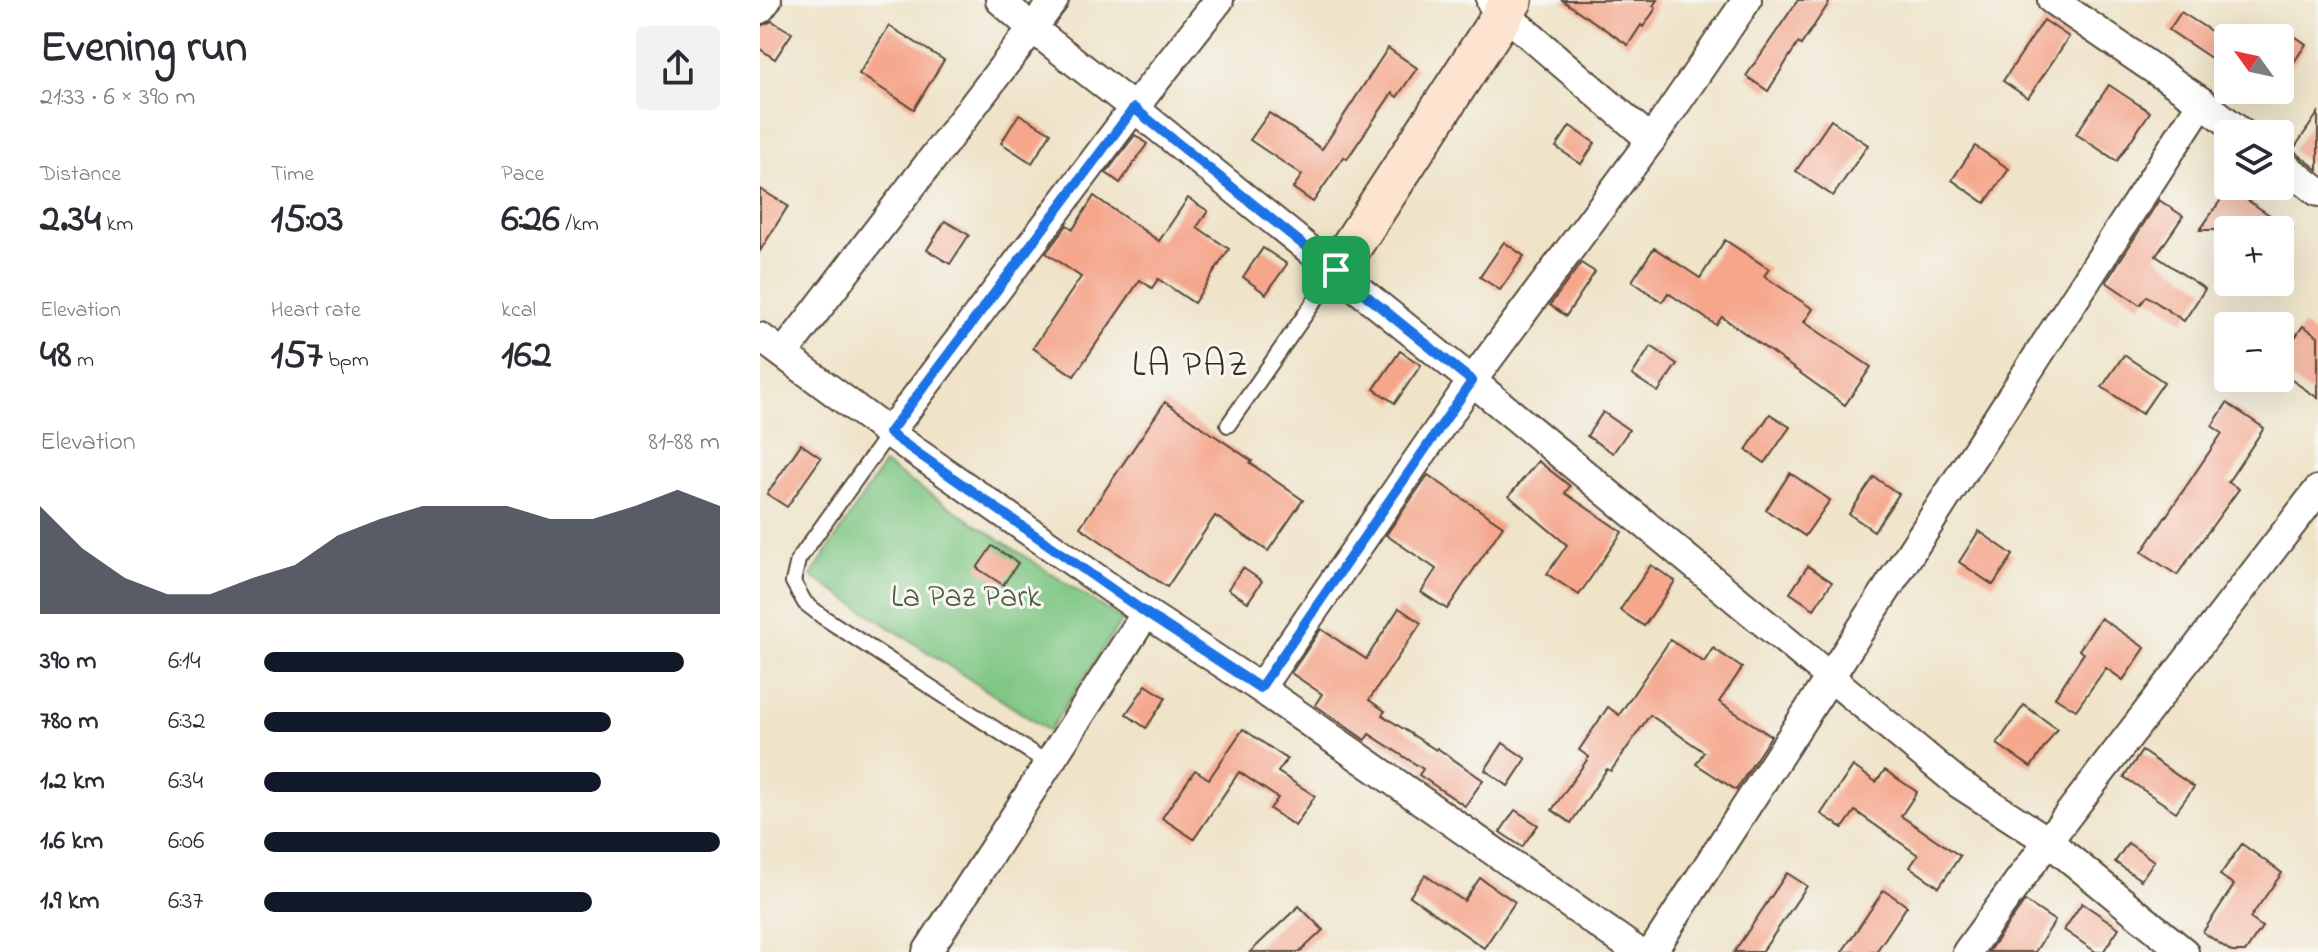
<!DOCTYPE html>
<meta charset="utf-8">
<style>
:root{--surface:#fff;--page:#f2f2f3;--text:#2b2b33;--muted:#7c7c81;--accent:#111827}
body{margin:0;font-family:"Indie Flower",sans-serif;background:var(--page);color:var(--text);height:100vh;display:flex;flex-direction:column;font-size:30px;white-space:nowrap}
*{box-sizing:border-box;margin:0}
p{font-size:26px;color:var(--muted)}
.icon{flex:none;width:44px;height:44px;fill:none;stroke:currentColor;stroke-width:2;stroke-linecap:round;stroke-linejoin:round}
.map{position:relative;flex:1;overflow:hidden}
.sheet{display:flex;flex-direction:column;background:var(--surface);width:760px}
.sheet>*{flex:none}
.needle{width:52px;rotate:303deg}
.tools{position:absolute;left:1454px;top:24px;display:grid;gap:16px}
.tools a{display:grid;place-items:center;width:80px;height:80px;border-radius:8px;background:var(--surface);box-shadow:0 8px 32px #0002;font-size:40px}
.pin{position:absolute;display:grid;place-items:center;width:68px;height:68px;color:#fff;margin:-34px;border-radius:16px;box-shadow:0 4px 12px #0006}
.round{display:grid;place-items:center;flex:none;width:84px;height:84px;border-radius:8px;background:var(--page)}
.overview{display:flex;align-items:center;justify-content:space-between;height:136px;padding:0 40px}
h1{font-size:44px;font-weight:700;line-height:60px}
.metrics{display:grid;grid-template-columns:repeat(3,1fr);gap:12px;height:136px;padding:8px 40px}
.metrics div{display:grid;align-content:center}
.metrics b{font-size:40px;font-weight:700}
.metrics small{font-size:22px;font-weight:400}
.metrics p{font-size:22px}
.chart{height:224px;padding:16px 40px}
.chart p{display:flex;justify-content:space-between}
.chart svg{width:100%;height:144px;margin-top:8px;fill:var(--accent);opacity:.7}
ul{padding:0 40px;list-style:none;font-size:26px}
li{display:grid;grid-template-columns:128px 96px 1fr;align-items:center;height:60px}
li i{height:20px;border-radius:10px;background:var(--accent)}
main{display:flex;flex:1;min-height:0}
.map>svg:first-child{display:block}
</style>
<main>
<section class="sheet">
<div class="overview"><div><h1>Evening run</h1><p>21:33 · 6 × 390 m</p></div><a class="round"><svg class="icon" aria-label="share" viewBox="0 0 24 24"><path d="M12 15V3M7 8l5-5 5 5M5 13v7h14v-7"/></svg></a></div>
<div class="metrics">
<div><p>Distance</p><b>2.34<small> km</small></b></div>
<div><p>Time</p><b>15:03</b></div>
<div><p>Pace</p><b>6:26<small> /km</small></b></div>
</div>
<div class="metrics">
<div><p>Elevation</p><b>48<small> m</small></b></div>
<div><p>Heart rate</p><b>157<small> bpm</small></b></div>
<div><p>kcal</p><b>162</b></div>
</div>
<div class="chart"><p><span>Elevation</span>81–88 m</p>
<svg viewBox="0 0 160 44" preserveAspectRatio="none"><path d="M0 44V11L10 24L20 33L30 38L40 38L50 33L60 29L70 20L80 15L90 11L100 11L110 11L120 15L130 15L140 11L150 6L160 11V44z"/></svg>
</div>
<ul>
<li><b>390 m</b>6:14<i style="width:92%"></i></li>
<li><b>780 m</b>6:32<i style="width:76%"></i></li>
<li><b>1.2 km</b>6:34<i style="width:74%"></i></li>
<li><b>1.6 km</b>6:06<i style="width:100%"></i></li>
<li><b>1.9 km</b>6:37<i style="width:72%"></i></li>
</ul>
</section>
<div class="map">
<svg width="1558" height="952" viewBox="0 0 1558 952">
<rect width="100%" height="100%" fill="#f6f6f2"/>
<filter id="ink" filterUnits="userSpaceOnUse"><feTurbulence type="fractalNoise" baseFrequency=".0125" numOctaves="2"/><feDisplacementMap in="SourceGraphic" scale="16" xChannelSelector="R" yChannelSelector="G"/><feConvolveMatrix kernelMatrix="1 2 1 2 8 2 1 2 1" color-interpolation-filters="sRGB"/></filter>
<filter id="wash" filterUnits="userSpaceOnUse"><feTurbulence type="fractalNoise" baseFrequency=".006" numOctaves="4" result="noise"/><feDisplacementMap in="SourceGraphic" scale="32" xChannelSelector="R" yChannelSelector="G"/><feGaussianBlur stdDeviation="1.8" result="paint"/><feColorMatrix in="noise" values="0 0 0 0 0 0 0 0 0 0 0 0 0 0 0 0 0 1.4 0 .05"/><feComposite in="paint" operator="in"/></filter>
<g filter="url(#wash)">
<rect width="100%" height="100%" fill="#efe3c8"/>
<polygon fill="#7ec682" stroke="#5c7850" stroke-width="2" points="124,464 362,620 289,731 51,576"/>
<g id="blocks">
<g fill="#f5a68b">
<polygon points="802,0 897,0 893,6 896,8 883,27 881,25 868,45"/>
<polygon points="1038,0 1071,0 1041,45 1038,43 1008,91 986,76"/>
<polygon points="1421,12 1468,42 1468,45 1457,62 1409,30"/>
<polygon points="1284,20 1309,37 1268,98 1243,81"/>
<polygon points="12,21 32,33 15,59 0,49 0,26"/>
<polygon points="129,26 184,60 154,109 99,74"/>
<polygon points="1520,26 1546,44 1520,83"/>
<polygon points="628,48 657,68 637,97 632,93 587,159 584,157 553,202 533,188 542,175 490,140 509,113 562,149"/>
<polygon points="1349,85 1390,112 1357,161 1316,134"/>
<polygon points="1558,113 1558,170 1533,150"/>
<polygon points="259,114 291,133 272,163 241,143"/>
<polygon points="1071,120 1108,145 1073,196 1036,171"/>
<polygon points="810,126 835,143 821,164 796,147"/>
<polygon points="375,135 387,144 360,183 346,173"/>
<polygon points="1215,146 1249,169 1225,203 1192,180"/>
<polygon points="1469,188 1532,230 1440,230"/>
<polygon points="0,189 28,206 0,251"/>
<polygon points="334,196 399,241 428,198 448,211 437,227 469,249 434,303 398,279 392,288 380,280 314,376 273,348 321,277 286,253 307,225 313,229"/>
<polygon points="1399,200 1423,216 1396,256 1445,289 1424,321 1387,296 1380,305 1346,282"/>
<polygon points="185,221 209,235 190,264 167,250"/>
<polygon points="965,240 1009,269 1004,276 1053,309 1044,322 1111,367 1085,405 962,317 956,325 908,293 902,302 872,281 894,248 940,278"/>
<polygon points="744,242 764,256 740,290 720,277"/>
<polygon points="503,248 527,264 506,294 483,277"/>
<polygon points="821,263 835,272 806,316 790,305"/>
<polygon points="1543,326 1558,336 1558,398 1520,372 1520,359"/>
<polygon points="891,346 917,364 898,392 872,375"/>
<polygon points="640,351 661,365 635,403 614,389"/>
<polygon points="1364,355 1404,382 1382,414 1342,387"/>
<polygon points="405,402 492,461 490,463 543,500 508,551 455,516 407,587 320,527"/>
<polygon points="1467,403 1504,428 1468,482 1479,489 1417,575 1382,552 1462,433 1452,426"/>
<polygon points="843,412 869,430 853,453 827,436"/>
<polygon points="1010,414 1030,427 1005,463 986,450"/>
<polygon points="41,444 61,458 27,507 7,494"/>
<polygon points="778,461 810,486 805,493 862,532 819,595 787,574 807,545 749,496"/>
<polygon points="1030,473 1070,500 1045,536 1006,510"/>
<polygon points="668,475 743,526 687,609 661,592 676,569 626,535"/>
<polygon points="1114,477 1139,494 1114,531 1089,514"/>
<polygon points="1219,531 1253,555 1233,585 1199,562"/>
<polygon points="232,546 258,563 243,585 217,568"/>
<polygon points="891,565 915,581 884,626 860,610"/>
<polygon points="1048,566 1072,582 1054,609 1030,593"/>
<polygon points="483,568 502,581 488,602 468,589"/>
<polygon points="639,608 661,623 609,700 625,711 622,715 676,750 677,748 723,780 705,806 659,775 663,769 609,734 605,740 555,705 562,694 531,673 561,629 606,659"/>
<polygon points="1341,618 1385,648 1363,680 1346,668 1316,710 1295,697 1324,653 1319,650"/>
<polygon points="910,640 944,662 953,648 982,668 959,702 1011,736 976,790 936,764 944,752 890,715 851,771 847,769 811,823 792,810 829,757 819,750 848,707 859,715"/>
<polygon points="386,685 406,698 386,728 366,714"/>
<polygon points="1264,705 1297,729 1271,767 1237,744"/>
<polygon points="483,729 527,759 518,772 555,796 535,826 510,809 518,798 479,772 434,839 402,818 435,770 449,779"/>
<polygon points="743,743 766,759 748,786 725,770"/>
<polygon points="1382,751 1434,787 1416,812 1364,777"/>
<polygon points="1093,766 1116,782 1125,770 1157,792 1141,816 1200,856 1179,887 1150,867 1158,855 1095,811 1083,828 1061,814"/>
<polygon points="755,810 778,825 762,847 740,832"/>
<polygon points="1368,843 1394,861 1381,880 1355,862"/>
<polygon points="1482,844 1522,873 1490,918 1502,927 1485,952 1472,952 1443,932 1474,885 1460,875"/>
<polygon points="1027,873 1047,886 1002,952 974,952"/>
<polygon points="665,875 704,901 720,878 755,902 724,948 650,896"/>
<polygon points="1124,890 1147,906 1116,952 1082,952"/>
<polygon points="1265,901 1295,921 1275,952 1228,952"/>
<polygon points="1322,903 1359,928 1343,952 1336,952 1304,930"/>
<polygon points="539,906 563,930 540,952 490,952"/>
</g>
</g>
</g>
<g filter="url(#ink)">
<use href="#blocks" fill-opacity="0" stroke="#564638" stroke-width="2"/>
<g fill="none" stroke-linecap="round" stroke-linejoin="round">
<defs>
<g id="lane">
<polyline points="468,425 575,272"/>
<polyline points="129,433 38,560 33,582 45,603 63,617 289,764"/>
</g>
<g id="street">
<polyline points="240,0 273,29 374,108 712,381 1198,783 1288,841 1424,952"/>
<polyline points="1292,0 1442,102 1483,134"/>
<polyline points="731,2 891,140"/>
<polyline points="0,9 7,0"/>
<polyline points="1520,162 1558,192"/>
<polyline points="0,337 129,433 386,613 500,688 878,952"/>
<polyline points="23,354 294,0"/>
<polyline points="129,433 374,108 459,0"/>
<polyline points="500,688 712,381 891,140 987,0"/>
<polyline points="167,952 386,613"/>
<path d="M 892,952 C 1074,668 1260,386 1442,102"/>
<polyline points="1207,952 1288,841 1558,490"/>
</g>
<polyline id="secondary" points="576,270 752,0"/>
</defs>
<use href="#lane" stroke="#564638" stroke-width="18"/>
<use href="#street" stroke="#564638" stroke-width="32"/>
<use href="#secondary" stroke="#564638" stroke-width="44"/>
<use href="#lane" stroke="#fff" stroke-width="14"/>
<use href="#street" stroke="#fff" stroke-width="28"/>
<use href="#secondary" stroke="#fde4d1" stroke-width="40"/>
</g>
</g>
<g fill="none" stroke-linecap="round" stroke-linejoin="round" filter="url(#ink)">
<defs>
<polygon id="route" points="374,108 712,381 500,688 386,613 129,433"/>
</defs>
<use href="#route" stroke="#fff" stroke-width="16"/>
<use href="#route" stroke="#1a73e8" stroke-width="10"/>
</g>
<g text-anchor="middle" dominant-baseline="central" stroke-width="6" stroke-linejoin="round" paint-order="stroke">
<g font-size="32" fill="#4f593c" stroke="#f6f6f2">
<text x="206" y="598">La Paz Park</text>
</g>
<g font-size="36" letter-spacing="2" fill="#3b2a1e" stroke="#f6f6f2">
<text x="431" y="366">LA PAZ</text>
</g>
</g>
</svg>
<div class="tools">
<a><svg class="needle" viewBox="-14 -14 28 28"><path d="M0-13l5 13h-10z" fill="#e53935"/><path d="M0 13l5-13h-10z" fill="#7c7c81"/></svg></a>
<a><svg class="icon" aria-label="layers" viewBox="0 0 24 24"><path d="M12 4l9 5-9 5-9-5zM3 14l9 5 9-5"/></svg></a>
<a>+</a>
<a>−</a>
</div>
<div class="pin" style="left:576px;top:270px;background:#1e9e55"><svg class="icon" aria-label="arrive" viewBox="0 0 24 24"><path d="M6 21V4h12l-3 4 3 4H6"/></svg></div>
</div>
</main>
